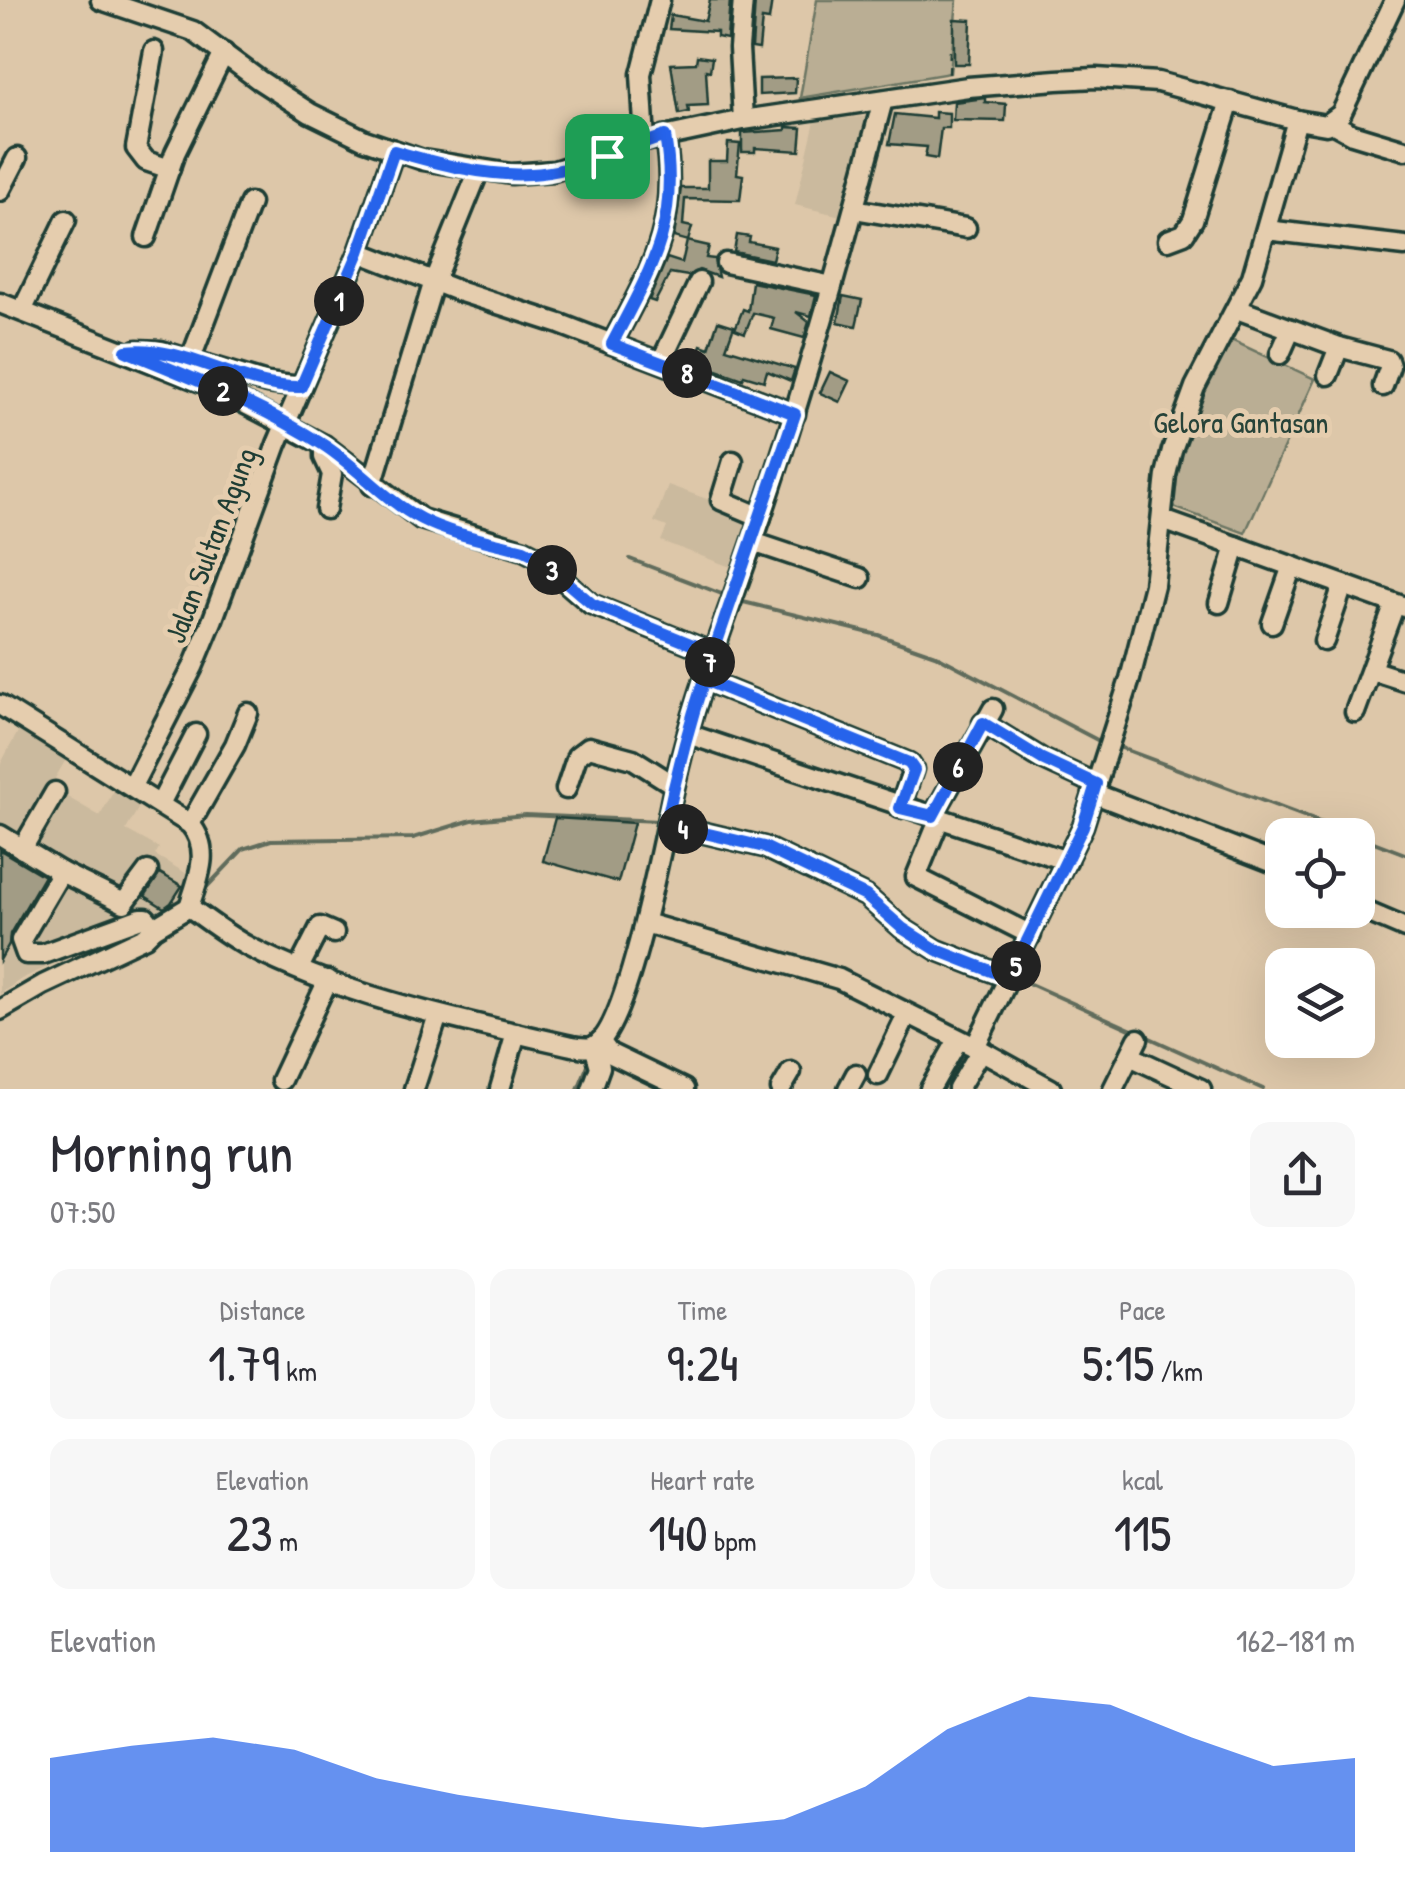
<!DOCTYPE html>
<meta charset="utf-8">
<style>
:root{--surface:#fff;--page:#f7f7f7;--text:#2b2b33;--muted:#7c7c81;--accent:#2563eb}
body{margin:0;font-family:"Patrick Hand",sans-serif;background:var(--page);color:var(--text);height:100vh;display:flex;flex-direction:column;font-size:38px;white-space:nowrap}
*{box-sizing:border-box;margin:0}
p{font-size:32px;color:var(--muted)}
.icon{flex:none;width:55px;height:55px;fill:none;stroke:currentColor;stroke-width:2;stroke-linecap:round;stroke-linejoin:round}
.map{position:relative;height:1089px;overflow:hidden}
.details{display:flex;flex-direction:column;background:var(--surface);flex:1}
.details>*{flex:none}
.fabs{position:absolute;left:1265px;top:818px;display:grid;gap:20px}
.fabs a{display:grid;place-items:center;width:110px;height:110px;border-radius:20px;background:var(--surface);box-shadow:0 10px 40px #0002;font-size:50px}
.pin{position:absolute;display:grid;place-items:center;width:85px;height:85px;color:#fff;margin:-42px;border-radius:20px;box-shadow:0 5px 15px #0006}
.km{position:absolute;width:50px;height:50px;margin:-25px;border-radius:50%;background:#222;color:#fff;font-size:28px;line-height:50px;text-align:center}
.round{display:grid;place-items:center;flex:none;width:105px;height:105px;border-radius:20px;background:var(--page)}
.overview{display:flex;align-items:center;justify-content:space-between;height:170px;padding:0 50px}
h1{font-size:55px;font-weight:600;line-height:75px}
.figures{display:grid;grid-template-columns:repeat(3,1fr);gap:15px;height:170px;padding:10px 50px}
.figures div{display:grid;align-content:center;border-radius:20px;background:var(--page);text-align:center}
.figures b{font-size:50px;font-weight:600}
.figures small{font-size:28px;font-weight:400}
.figures p{font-size:28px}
.chart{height:280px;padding:20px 50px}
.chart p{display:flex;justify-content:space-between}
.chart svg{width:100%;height:180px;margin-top:10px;fill:var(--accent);opacity:.7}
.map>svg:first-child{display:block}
</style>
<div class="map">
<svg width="1405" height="1089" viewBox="0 0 1405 1089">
<rect width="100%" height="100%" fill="#ddc7a9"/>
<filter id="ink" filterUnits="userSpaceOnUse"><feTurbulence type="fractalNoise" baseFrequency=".01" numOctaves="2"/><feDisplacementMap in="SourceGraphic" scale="20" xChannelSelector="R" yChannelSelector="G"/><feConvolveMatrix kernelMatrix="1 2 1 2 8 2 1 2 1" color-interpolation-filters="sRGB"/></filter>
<g filter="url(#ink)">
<g fill="#cbba9e">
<polygon points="870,116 845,217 795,205 815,121"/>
<polygon points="668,485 754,516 736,569 661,541 667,527 654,522"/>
<polygon points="20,728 68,756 50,787 100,816 117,785 143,800 126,830 159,848 155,855 189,875 181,890 186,895 178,907 21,979 0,994 0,765"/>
</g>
<g fill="#baae94" stroke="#6c7664" stroke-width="2.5">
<polygon points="817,0 957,0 950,73 800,98"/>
<polygon points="1229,339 1315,379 1245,533 1176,508 1170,500 1179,445 1198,395"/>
</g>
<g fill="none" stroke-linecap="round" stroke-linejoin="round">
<g stroke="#606c5c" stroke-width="4">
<polyline points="630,559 727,596"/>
<polyline points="739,601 878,635 935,655 1103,743"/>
<polyline points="1116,746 1354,835"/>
<polyline points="1358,836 1405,854"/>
<polyline points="202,892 243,849 271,840 413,838 472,820 525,815 659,821"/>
<polyline points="1019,979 1263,1089"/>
<polyline points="3,998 43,974 141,928"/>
<polyline points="578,1089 590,1060"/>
</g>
</g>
<g fill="#a29c85" stroke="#1f3d34" stroke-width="2.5">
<polygon points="710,0 730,0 727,39 717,37 717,32 669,29 671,15 705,21"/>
<polygon points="755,0 772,0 769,20 762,19 759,49 752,48"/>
<polygon points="954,19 971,20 969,64 954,64"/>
<polygon points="697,56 712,58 710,71 706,70 708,105 688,106 689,112 679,114 671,64 696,63"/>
<polygon points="796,78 795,93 759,95 759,79"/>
<polygon points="985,98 985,102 1006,104 1005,121 953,120 954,102"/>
<polygon points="935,112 949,113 949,128 941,128 937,159 925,157 927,147 889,144 895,114 935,118"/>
<polygon points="786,127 802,128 800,151 755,148 755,152 742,152 742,133 786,130"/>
<polygon points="728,143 740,144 737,174 743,175 740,200 685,199 683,225 692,227 688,241 674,237 681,188 708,188 708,161 727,161"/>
<polygon points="737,235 750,237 749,242 775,247 772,260 734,252"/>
<polygon points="687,241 709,246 706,258 714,259 718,277 699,270 688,276 670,273 655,302 649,300 667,258 682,263"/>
<polygon points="752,282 816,295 811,316 796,312 809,322 804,338 771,329 774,318 753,313 745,333 735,329 743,309 748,311"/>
<polygon points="843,296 862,300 856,326 838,322"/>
<polygon points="718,321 734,326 726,348 795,369 791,381 767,371 764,381 744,375 743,379 694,362 701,345 709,348"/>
<polygon points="830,372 850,381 840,402 820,393"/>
<polygon points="555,818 634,823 618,882 543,861"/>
<polygon points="0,850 44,876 10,934 9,944 0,960"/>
<polygon points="160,873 182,886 171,903 164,908 145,896"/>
</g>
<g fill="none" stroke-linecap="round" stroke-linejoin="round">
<defs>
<g id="minor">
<polyline points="101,0 193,31 259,80 310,113 365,140 423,160 511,174 554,171 645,141 743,120 968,87 1057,80 1096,78 1158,82 1297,120 1326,125 1341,114 1395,0"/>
<polyline points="743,0 739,48 743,120"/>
<polyline points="154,51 136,148 146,161 170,169"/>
<polyline points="1332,123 1352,134 1405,150"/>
<polyline points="645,141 641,74 660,0"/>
<polyline points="0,191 17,158"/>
<polyline points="854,209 966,228"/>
<polyline points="1266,230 1405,246"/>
<polyline points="146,237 175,153 224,53"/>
<polyline points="1168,240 1184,234 1193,220 1230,101"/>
<polyline points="359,252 461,292 560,324 795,414"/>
<polyline points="726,263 832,286"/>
<polyline points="0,303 209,385 324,445 421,519 524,550 536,556 591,604 713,653"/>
<polyline points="1237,309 1339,347 1388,360 1390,366 1383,386"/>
<polyline points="22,311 66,220"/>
<path d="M 612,344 C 651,269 680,224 665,137"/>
<polyline points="137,350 161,351 267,383 301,387"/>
<polyline points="1280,354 1291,329"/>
<polyline points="190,361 250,203"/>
<polyline points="661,362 699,282"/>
<polyline points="1328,375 1339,347"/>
<polyline points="324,445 324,457 332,474 326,509"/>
<polyline points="733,461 721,500 761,517"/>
<polyline points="372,485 434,281 479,170"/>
<polyline points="1163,520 1405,607"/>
<polyline points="753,542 860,578"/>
<polyline points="1219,603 1236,546"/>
<polyline points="1272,623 1292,566"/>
<polyline points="1324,641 1343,585"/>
<polyline points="1371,670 1405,681"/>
<polyline points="704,680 909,763 913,769 900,808"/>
<path d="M 0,705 L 190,824 C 212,850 198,878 189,907"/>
<polyline points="1355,712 1395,604"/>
<polyline points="983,723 1042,759 1096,784"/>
<polyline points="688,734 1067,861"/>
<polyline points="132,786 193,667 213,619 277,444 359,252 394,151"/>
<polyline points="566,789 577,756 589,747 633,759 674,785"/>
<polyline points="1093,793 1282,866"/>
<polyline points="160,804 196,734"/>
<polyline points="933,816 993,709"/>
<polyline points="940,818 916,877 1031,935"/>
<polyline points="190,824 235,745 248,713"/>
<polyline points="667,824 764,847 866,896 902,928 937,950 1009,978"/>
<polyline points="0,835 61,872 21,940 26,954 43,954 141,918 146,918 154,928"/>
<polyline points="22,849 55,792"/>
<polyline points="61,872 124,903 148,871"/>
<polyline points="1358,908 1405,928"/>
<polyline points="645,923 839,979 975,1047 1051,1089"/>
<polyline points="299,968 320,927 334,933"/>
<path d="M 0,1010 L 43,985 L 145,937 L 154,928 L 189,907 C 209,921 227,935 247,946 C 347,998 463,1021 572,1046 C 579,1047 588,1049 594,1046 C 628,1030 665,829 674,788 C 694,694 732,605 762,514 C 808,377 846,239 883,100"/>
<polyline points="600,1041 609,1053 684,1089"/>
<polyline points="975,1047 1083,826 1130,679 1154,585 1166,475 1172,450 1195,387 1252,277 1297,120"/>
<polyline points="1130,1056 1201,1089"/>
<polyline points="878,1075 907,1015"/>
<polyline points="281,1080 328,980"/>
<polyline points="414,1089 438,1015"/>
<polyline points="500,1089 516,1033"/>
<polyline points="592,1089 600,1067 594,1046"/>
<polyline points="781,1089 791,1072"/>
<polyline points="848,1089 856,1074"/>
<polyline points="930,1089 958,1040"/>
<polyline points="958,1089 981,1050"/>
<polyline points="1113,1089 1138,1039"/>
</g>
</defs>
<use href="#minor" stroke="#1f3d34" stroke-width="25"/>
<polyline stroke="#1f3d34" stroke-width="2.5" stroke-dasharray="8 8" stroke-linecap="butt" points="949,74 950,51"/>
<use href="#minor" stroke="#e5cdae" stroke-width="18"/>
</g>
</g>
<g fill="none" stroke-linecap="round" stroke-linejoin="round" filter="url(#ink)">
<defs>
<path id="route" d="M 607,156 C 583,164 557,173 531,174 C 486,177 436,163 394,151 L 359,252 L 301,387 C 240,389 186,344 126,351 C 193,378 261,405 322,444 C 357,466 384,500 421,519 C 452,535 490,541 524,550 L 536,556 L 592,604 L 713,653 C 693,709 678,766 666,824 L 764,847 L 866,896 L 902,928 L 937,950 L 1009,978 L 1083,826 L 1096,784 L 1042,759 L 983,723 L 933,816 L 900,808 L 914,770 L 909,763 L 704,680 L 795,414 L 612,344 C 651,269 680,224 665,136 L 607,156"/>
</defs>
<use href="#route" stroke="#fff" stroke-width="20"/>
<use href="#route" stroke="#2563eb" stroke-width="12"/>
</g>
<g text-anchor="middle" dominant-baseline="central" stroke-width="10" stroke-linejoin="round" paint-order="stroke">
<g font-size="30" fill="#274339" stroke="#e5cdae">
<text x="1241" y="422">Gelora Gantasan</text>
</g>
<g font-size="30" fill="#1f3d34" stroke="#e5cdae">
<text transform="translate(210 545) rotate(-69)">Jalan Sultan Agung</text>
</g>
</g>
</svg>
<div class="fabs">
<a><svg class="icon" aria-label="locate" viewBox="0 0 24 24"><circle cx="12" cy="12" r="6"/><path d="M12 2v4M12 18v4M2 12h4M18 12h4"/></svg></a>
<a><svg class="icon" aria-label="layers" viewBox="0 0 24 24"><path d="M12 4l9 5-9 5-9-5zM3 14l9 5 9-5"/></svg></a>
</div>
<div class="pin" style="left:607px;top:156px;background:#1e9e55"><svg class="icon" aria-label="arrive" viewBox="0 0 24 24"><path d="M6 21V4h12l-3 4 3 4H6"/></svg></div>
<b class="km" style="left:339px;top:301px">1</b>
<b class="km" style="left:223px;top:391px">2</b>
<b class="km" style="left:552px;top:570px">3</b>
<b class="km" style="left:683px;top:829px">4</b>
<b class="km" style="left:1016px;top:966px">5</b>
<b class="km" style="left:958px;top:767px">6</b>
<b class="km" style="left:710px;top:662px">7</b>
<b class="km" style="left:687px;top:373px">8</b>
</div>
<section class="details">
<div class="overview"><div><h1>Morning run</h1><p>07:50</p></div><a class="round"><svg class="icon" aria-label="share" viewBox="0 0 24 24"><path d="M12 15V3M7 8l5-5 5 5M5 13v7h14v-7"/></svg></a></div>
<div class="figures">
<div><p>Distance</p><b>1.79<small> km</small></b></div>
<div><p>Time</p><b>9:24</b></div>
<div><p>Pace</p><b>5:15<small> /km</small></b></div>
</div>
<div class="figures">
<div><p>Elevation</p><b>23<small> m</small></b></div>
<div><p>Heart rate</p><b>140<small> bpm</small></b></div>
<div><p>kcal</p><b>115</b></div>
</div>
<div class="chart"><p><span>Elevation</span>162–181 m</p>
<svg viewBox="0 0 160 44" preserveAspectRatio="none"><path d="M0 44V21L10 18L20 16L30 19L40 26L50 30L60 33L70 36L80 38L90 36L100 28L110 14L120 6L130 8L140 16L150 23L160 21V44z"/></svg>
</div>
</section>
